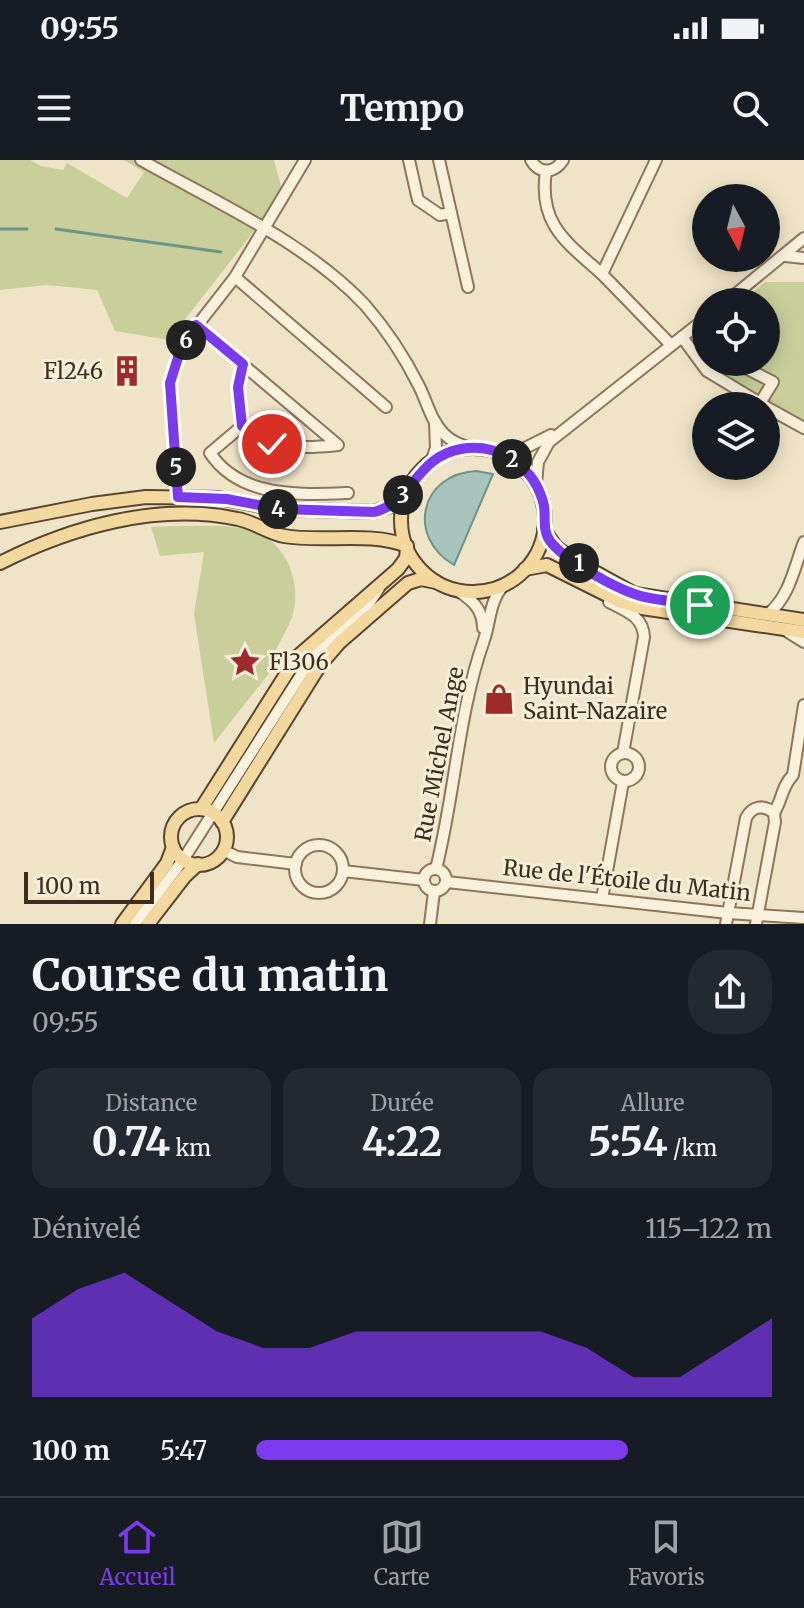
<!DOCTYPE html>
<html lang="fr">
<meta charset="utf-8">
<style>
:root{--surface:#171b24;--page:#242831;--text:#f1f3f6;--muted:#9ea1a6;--line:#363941;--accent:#7c3aed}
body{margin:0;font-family:Merriweather,serif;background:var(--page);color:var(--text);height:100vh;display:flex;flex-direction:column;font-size:30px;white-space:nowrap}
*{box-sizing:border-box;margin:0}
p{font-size:26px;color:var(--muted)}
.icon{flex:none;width:44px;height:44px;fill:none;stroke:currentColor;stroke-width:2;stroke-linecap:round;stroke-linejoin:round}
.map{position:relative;height:764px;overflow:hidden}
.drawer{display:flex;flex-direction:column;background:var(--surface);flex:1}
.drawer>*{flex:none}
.needle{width:52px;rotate:173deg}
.buttons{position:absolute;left:692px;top:24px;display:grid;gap:16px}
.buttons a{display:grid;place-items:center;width:88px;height:88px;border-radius:50%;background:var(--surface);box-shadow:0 4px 20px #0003;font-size:40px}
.scale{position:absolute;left:24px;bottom:20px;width:130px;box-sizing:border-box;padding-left:8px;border:4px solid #3d2e20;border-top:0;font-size:22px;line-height:28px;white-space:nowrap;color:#3d2e20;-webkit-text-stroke:6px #f7eed8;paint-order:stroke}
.pin{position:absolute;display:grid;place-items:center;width:68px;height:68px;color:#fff;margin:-34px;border:4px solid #fff;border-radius:50%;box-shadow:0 2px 8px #0007}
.km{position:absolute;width:40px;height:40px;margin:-20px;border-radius:50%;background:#222;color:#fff;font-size:22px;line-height:40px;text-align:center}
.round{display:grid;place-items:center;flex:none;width:84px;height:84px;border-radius:32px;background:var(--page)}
.overview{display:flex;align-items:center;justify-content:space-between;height:136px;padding:0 32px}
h1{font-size:44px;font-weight:700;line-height:60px}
.metrics{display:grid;grid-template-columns:repeat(3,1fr);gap:12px;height:136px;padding:8px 32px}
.metrics div{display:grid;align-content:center;border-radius:20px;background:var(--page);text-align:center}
.metrics b{font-size:40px;font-weight:700}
.metrics small{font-size:22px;font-weight:400}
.metrics p{font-size:22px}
.chart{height:224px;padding:16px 32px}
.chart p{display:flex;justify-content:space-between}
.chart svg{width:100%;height:144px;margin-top:8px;fill:var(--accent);opacity:.7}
ul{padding:0 32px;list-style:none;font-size:26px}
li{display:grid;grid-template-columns:128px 96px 1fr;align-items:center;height:60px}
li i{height:20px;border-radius:10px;background:var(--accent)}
.status{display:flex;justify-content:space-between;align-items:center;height:56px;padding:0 40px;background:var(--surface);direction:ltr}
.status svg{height:22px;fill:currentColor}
header{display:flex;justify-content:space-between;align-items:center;height:104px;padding:0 32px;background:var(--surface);font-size:36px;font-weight:700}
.menu{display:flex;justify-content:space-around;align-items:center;height:112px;border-top:2px solid var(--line);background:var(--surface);font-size:22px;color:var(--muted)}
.menu a{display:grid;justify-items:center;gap:4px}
.menu .on{color:var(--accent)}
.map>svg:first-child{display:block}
</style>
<div class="status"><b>09:55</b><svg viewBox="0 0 49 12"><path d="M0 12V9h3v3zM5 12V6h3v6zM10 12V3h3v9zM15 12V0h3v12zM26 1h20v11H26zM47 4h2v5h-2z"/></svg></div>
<header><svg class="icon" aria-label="menu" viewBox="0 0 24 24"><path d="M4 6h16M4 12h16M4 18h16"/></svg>Tempo<svg class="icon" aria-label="search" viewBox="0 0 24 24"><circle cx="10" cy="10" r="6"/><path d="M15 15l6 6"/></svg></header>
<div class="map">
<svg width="804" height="764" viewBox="0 0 804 764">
<rect width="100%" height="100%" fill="#f0e4c8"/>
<g fill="#c9cf9b">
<polygon points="0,0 30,0 41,6 63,10 67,3 127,38 144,12 124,0 274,0 283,34 169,180 115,171 97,130 47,125 0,130"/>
<polygon points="765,122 804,122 804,262 720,211 711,202 766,202 766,142 741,142"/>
<path d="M 179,366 C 202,366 231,364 253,371 C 286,382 303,423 292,457 C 288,468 281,479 276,490 L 285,493 L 214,583 L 194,454 L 204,392 L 160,396 L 151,367 Z"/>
</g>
<path fill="#a9c4bc" stroke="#6f938a" stroke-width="2" d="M 476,311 L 493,314 L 454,405 C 406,377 420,314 476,311 Z"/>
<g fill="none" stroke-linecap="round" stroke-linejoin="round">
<g stroke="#6f938a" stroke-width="3">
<polyline points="0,69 27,69"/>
<polyline points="56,69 221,92"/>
</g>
<defs>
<g id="minor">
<path d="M 141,0 C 215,42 306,82 365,145 C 386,169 405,198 419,226 C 427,242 431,261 444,274 C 452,282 461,285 471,288"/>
<polyline points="409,0 418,40 440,55 451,53"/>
<polyline points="439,0 468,127"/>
<path d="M 531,0 C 539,14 554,14 563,0"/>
<polyline points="656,0 602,114 671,185"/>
<path d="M 546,11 C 538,64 566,82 602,114"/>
<polyline points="785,96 804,98"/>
<polyline points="235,117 386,247"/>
<polyline points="726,142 804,78"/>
<path d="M 196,165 L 338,285 C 302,289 271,290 242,266 L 238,227 L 243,204"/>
<polyline points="682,177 707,211 765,246"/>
<polyline points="734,202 773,222 760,243"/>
<polyline points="766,247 804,268"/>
<path d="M 242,266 L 210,293 C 240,338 300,335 348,333"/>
<polyline points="502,294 523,289 551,275"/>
<polyline points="431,302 436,288 435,264"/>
<polyline points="536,324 538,302 549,282 706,158"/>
<polyline points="178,337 170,223 182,185 235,117 305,0"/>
<path d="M 457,430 C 472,440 483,449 483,468"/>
<path d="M 609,442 C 626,451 643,456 644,477 L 623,593"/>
<path d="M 768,454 C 790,436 794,408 804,382"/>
<polyline points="788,472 804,482"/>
<circle cx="625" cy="607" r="14"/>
<path d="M 774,653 C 782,640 782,626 793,615 L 804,545"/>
<circle cx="319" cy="709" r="24"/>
<polyline points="223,690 237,697 296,704"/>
<circle cx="435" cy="720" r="11"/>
<path d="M 436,709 C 455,634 458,554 484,480 C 491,460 489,440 505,424"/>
<polyline points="343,711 424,720"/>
<polyline points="447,722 728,753 804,758"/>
<polyline points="602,739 623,622"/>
<polyline points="135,764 183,700 313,496 366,448 379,428"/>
<polyline points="430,764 434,732"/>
<path d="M 726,764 L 746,658 C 752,646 764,644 774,653 L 775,662 L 756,764"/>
</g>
<g id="major">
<circle cx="473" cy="360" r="72"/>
<polyline points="0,362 92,344 146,337 219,338 278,349 374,352 388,347 405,332"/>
<polyline points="544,370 556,387 575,401 635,434 804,460"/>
<path d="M 0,403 C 71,367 158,342 238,359 C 254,362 268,373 284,376 C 324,383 369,371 407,386 L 406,398 L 398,409 L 297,497 L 201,649"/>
<polyline points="525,409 547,405 619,441 642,448 804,472"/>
<circle cx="199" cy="677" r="28"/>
<polyline points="222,662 320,505 339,483 408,423 421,419 436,422"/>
<polyline points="122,764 167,703 173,687"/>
<polyline points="148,764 185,716 198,704"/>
</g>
</defs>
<use href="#minor" stroke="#8d765c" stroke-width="14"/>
<use href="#major" stroke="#5b4430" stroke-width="16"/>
<use href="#minor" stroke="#faf1dc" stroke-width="10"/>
<use href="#major" stroke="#f3d9a0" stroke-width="12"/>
</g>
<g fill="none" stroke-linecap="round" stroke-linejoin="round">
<defs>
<path id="route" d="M 272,284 L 253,275 L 242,266 L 238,227 L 243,204 L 196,165 L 182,185 L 170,223 L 178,337 L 227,339 L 280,349 L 374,352 C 413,343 415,297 461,289 C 499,282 536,308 544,346 C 546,358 542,370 550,381 C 565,401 621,432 645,437 C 663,441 682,442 700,445"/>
</defs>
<use href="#route" stroke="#fff" stroke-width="16"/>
<use href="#route" stroke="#7c3aed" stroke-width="10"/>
</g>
<defs>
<symbol id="building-bare" viewBox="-9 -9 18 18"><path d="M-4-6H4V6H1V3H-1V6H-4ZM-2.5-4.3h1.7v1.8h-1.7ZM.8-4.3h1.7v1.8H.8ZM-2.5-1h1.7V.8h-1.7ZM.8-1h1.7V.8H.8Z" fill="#9e2a2b" stroke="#f7eed8" stroke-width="2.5" paint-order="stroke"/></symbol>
<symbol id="sight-bare" viewBox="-9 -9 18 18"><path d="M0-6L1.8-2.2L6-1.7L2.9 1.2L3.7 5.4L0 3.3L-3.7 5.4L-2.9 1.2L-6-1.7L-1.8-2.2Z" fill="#9e2a2b" stroke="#f7eed8" stroke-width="2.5" paint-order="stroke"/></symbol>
<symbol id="shop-bare" viewBox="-9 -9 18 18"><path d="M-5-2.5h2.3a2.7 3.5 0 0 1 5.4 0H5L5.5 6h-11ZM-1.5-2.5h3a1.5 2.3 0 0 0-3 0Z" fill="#9e2a2b" stroke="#f7eed8" stroke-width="2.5" paint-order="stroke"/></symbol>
</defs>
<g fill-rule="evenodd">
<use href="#building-bare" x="105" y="189" width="44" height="44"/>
<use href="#sight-bare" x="223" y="480" width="44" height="44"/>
<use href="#shop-bare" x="477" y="517" width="44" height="44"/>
</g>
<g text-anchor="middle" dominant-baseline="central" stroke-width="6" stroke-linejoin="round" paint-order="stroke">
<g font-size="22" fill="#3d2e20" stroke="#f7eed8" text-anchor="start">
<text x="103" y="211" text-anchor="end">Fl246</text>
<text x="269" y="502">Fl306</text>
<text x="523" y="526">Hyundai<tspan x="523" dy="25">Saint-Nazaire</tspan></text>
</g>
<g font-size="22" fill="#3d2e20" stroke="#f7eed8">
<text transform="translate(439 594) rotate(-79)">Rue Michel Ange</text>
<text transform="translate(627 720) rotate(6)">Rue de l'Étoile du Matin</text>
</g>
</g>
</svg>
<div class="buttons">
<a><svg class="needle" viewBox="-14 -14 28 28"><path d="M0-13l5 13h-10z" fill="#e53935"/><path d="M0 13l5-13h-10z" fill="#9ea1a6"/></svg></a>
<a><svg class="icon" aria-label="locate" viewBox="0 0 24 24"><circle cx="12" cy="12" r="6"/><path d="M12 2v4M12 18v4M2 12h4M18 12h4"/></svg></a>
<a><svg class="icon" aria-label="layers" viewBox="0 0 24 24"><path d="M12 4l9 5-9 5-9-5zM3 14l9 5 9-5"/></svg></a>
</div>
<div class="scale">100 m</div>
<div class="pin" style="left:700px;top:445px;background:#1e9e55"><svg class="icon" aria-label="arrive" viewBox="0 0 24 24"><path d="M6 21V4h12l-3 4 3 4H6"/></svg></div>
<div class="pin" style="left:272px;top:284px;background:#d93025"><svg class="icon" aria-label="check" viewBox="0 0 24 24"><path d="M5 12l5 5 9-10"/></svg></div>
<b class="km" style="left:579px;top:403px">1</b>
<b class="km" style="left:512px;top:299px">2</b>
<b class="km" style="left:403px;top:335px">3</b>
<b class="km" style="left:278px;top:349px">4</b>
<b class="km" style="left:176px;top:307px">5</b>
<b class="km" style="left:186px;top:180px">6</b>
</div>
<section class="drawer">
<div class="overview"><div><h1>Course du matin</h1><p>09:55</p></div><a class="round"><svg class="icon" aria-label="share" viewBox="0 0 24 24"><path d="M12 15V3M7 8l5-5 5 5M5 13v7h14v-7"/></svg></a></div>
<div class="metrics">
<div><p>Distance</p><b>0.74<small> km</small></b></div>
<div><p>Durée</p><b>4:22</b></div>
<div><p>Allure</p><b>5:54<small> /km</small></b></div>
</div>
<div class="chart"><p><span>Dénivelé</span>115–122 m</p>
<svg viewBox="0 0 160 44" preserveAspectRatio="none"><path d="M0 44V20L10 11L20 6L30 15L40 24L50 29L60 29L70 24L80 24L90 24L100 24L110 24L120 29L130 38L140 38L150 29L160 20V44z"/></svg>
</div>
<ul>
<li><b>100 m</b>5:47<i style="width:72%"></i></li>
</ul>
</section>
<nav class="menu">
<a class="on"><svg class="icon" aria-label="home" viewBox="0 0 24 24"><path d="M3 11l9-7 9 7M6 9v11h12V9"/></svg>Accueil</a>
<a><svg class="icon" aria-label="map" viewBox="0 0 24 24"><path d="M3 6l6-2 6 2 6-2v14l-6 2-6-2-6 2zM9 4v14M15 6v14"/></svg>Carte</a>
<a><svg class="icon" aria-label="saved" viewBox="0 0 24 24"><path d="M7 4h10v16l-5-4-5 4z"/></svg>Favoris</a>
</nav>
